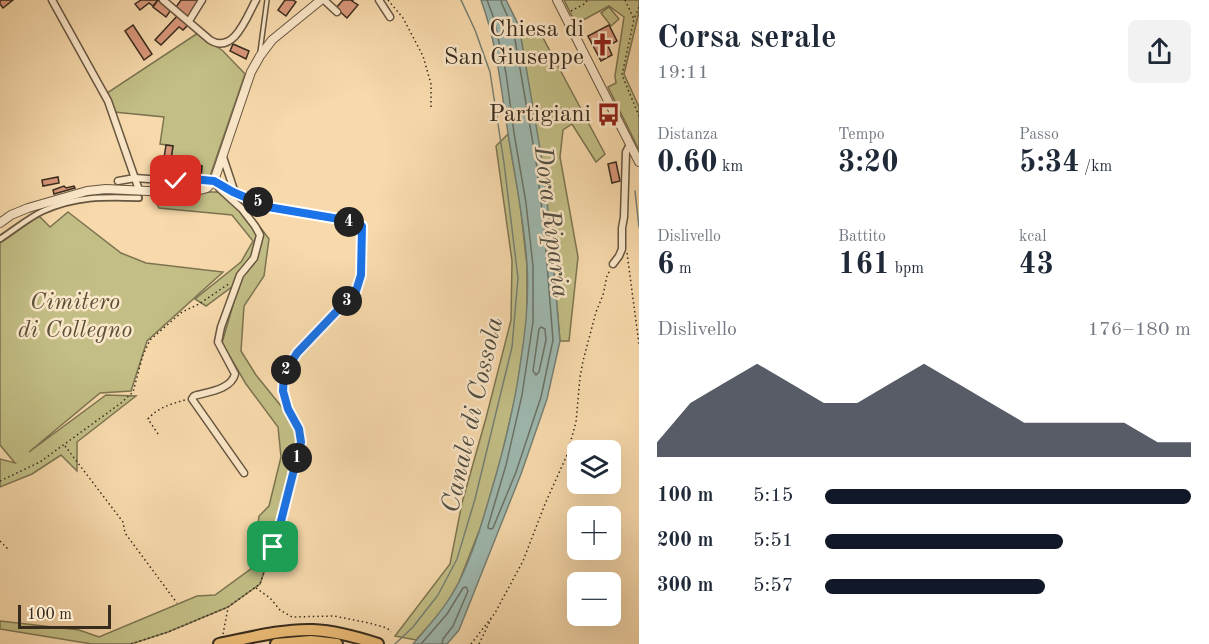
<!DOCTYPE html>
<html lang="it">
<meta charset="utf-8">
<style>
:root{--surface:#fff;--page:#f2f2f3;--text:#1f2937;--muted:#747a83;--accent:#111827}
body{margin:0;font-family:"Old Standard TT",serif;background:var(--page);color:var(--text);height:100vh;display:flex;flex-direction:column;font-size:22px;white-space:nowrap}
*{box-sizing:border-box;margin:0}
p{font-size:20px;color:var(--muted)}
.icon{flex:none;width:33px;height:33px;fill:none;stroke:currentColor;stroke-width:2;stroke-linecap:round;stroke-linejoin:round}
.map{position:relative;flex:1;overflow:hidden}
.drawer{display:flex;flex-direction:column;background:var(--surface);width:570px}
.drawer>*{flex:none}
.fabs{position:absolute;left:567px;top:440px;display:grid;gap:12px}
.fabs a{display:grid;place-items:center;width:54px;height:54px;border-radius:9px;background:var(--surface);box-shadow:0 6px 24px #0002;font-size:30px}
.scale{position:absolute;left:18px;bottom:15px;width:93px;box-sizing:border-box;padding-left:6px;border:3px solid #372b1d;border-top:0;font-size:16px;line-height:21px;white-space:nowrap;color:#372b1d;-webkit-text-stroke:4px #fae6c8;paint-order:stroke}
.pin{position:absolute;display:grid;place-items:center;width:51px;height:51px;color:#fff;margin:-26px;border-radius:12px;box-shadow:0 3px 9px #0006}
.km{position:absolute;width:30px;height:30px;margin:-15px;border-radius:50%;background:#222;color:#fff;font-size:16px;line-height:30px;text-align:center}
.round{display:grid;place-items:center;flex:none;width:63px;height:63px;border-radius:9px;background:var(--page)}
.summary{display:flex;align-items:center;justify-content:space-between;height:102px;padding:0 18px}
h1{font-size:33px;font-weight:700;line-height:45px}
.stats{display:grid;grid-template-columns:repeat(3,1fr);gap:9px;height:102px;padding:6px 18px}
.stats div{display:grid;align-content:center}
.stats b{font-size:30px;font-weight:700}
.stats small{font-size:16px;font-weight:400}
.stats p{font-size:16px}
.chart{height:168px;padding:12px 18px}
.chart p{display:flex;justify-content:space-between}
.chart svg{width:100%;height:108px;margin-top:6px;fill:var(--accent);opacity:.7}
ul{padding:0 18px;list-style:none;font-size:20px}
li{display:grid;grid-template-columns:96px 72px 1fr;align-items:center;height:45px}
li i{height:15px;border-radius:8px;background:var(--accent)}
main{display:flex;flex:1;min-height:0}
.map>svg:first-child{display:block}
</style>
<main>
<div class="map">
<svg width="639" height="644" viewBox="0 0 639 644">
<rect width="100%" height="100%" fill="#f7d9ab"/>
<filter id="stains"><feTurbulence type="fractalNoise" baseFrequency=".00333" numOctaves="4"/><feColorMatrix values="0 0 0 0 .2 0 0 0 0 .09 0 0 0 0 .02 0 0 0 .5 -.17"/></filter>
<radialGradient id="worn" r=".72"><stop offset=".6" stop-color="#630" stop-opacity="0"/><stop offset="1" stop-color="#630" stop-opacity=".3"/></radialGradient>
<g fill="#c2be85" stroke="#7c7451" stroke-width="1.5">
<polygon points="564,0 639,0 639,12 624,74 639,107 639,150 608,87 616,83 615,76 624,17 609,6 576,24"/>
<polygon points="609,7 619,19 611,26 601,13"/>
<polygon points="519,26 542,36 605,154 596,162 572,124 563,130 560,157 578,257 569,341 560,341 550,226"/>
<polygon points="198,33 223,51 245,74 209,179 201,179 202,166 171,162 173,146 160,144 164,117 114,112 107,93"/>
<polygon points="508,134 520,203 527,266 527,321 516,394 500,463 481,526 459,582 443,610 416,640 395,636 450,564 462,503 486,418 511,320 512,261 496,146"/>
<polygon points="210,192 228,192 243,204 269,239 264,276 244,306 241,351 256,375 285,411 297,436 292,478 280,525 260,584 228,607 168,632 131,644 92,644 0,629 0,621 79,630 99,637 197,596 215,595 252,568 259,516 269,506 281,457 278,427 246,384 222,343 240,281 206,306 195,299 241,262 253,241 232,215 159,208 152,195 163,197"/>
<polygon points="68,212 121,253 146,263 223,272 147,341 131,391 100,393 29,452 106,395 136,396 77,442 77,471 61,455 32,474 0,487 0,459 15,463 0,445 0,243 39,216 50,227"/>
</g>
<path fill="#9eb9b0" stroke="#758075" stroke-width="1.5" d="M 481,0 L 506,0 L 519,26 L 542,160 L 550,226 L 560,341 L 547,399 L 521,474 L 459,630 L 447,644 L 413,644 C 430,624 447,606 459,582 C 473,554 482,523 491,492 C 504,449 515,404 521,359 C 526,328 529,296 527,264 C 524,220 515,177 508,133 C 501,89 497,43 481,0 Z"/>
<g fill="none" stroke-linecap="round" stroke-linejoin="round">
<g stroke="#6a7266" stroke-width="1.5">
<polyline points="487,0 493,16 506,73 514,133 526,203 533,266 533,322 522,395 506,465 488,526 488,528 491,529 493,528 516,472 541,397 553,340 544,226 536,161 513,28 502,4 501,0"/>
<polygon points="541,327 545,329 546,340 539,372 536,375 533,371 539,329"/>
<polyline points="421,644 447,614 463,588 466,587 468,591 453,626 443,639 442,644"/>
</g>
<g stroke="#758075" stroke-width="1.5">
<polyline points="635,191 639,227"/>
<polyline points="395,644 413,627 438,595 457,559 475,499 512,347 518,278 504,163 490,72 475,30 461,0"/>
</g>
</g>
<g fill="#da977b" stroke="#372b1d" stroke-width="1.5">
<polygon points="0,0 13,0 3,8 0,4"/>
<polygon points="141,0 158,0 153,6 149,3 140,10 135,4"/>
<polygon points="158,0 171,10 166,17 153,7"/>
<polygon points="181,0 198,0 199,2 189,18 176,7"/>
<polygon points="285,0 293,0 296,2 286,16 278,10"/>
<polygon points="343,0 353,0 352,1 358,5 347,18 336,8"/>
<polygon points="178,15 189,24 183,30 179,27 161,45 155,40"/>
<polygon points="133,25 152,54 144,60 125,31"/>
<polygon points="609,25 617,41 608,46 612,55 601,61 588,36"/>
<polygon points="233,44 249,51 246,59 230,51"/>
<polygon points="166,145 173,146 171,159 164,158"/>
<polygon points="171,162 202,166 201,179 169,176"/>
<polygon points="616,162 620,181 612,183 608,164"/>
<polygon points="58,177 59,183 43,186 42,180"/>
<polygon points="64,186 66,188 74,186 75,188 54,194 53,190"/>
</g>
<g fill="none" stroke-linecap="round" stroke-linejoin="round">
<defs>
<polyline id="service" points="260,52 267,0"/>
<g id="pedestrian">
<polyline points="176,181 180,178 214,181"/>
<path d="M 0,239 C 14,230 28,218 43,211 C 77,196 103,197 139,198"/>
</g>
<g id="minor">
<polyline points="52,0 108,101 139,190"/>
<path d="M 163,0 L 210,40 C 234,55 247,16 256,0"/>
<polyline points="324,0 337,12"/>
<polyline points="379,0 390,17"/>
<polyline points="189,21 202,0"/>
<polyline points="223,157 235,193"/>
<polyline points="118,181 135,178 176,181"/>
<path d="M 214,181 L 220,189 L 242,209 L 255,226 L 260,235 L 254,258 L 240,275 L 221,327 L 218,342 L 235,374 C 231,390 207,392 194,396 L 192,399 L 244,473"/>
<polyline points="613,264 619,256 622,249 622,228 624,217 626,152 628,148 631,146"/>
</g>
<g id="tertiary">
<polyline points="557,0 639,162"/>
<polyline points="0,223 11,215 28,208 87,191 106,189 190,193 207,188 214,181 251,72 260,56 272,40 321,0"/>
</g>
<g id="trunk">
<path d="M 219,644 C 249,638 282,629 313,630 C 335,631 357,637 378,644"/>
<polyline points="276,644 311,641 337,644"/>
</g>
</defs>
<use href="#service" stroke="#675640" stroke-width="6"/>
<use href="#pedestrian" stroke="#675640" stroke-width="8"/>
<use href="#minor" stroke="#675640" stroke-width="9"/>
<use href="#tertiary" stroke="#675640" stroke-width="10"/>
<use href="#trunk" stroke="#372b1d" stroke-width="14"/>
<g stroke="#372b1d" stroke-width="1.5" stroke-dasharray="1.5 3" stroke-linecap="butt">
<polyline points="388,0 403,18 423,56 431,84 431,109"/>
<polyline points="625,0 634,19 622,75 639,116"/>
<polyline points="571,11 586,3 587,0"/>
<polyline points="635,17 639,7"/>
<polyline points="627,253 639,344"/>
<path d="M 158,434 L 148,419 C 157,408 171,404 185,400"/>
<polyline points="65,446 123,522 125,533 177,603"/>
<polyline points="0,481 40,462 121,403 133,392 143,355 150,340 182,312 199,304 230,283"/>
<polyline points="0,541 8,549"/>
<polyline points="256,588 270,598 280,610 292,617 334,616 369,623 387,628 391,632"/>
<polyline points="223,634 228,608"/>
<polyline points="131,644 168,632 228,607 260,584 280,526 301,442 299,429 288,409 283,391 284,374 295,355 356,291 361,275 362,226 345,221 268,207 241,195"/>
<polyline points="471,644 495,613 523,561 545,504 567,455 576,422 580,377 583,361 596,312 603,295 607,276 610,270"/>
<polyline points="479,644 491,619"/>
</g>
<use href="#service" stroke="#fae6c8" stroke-width="3"/>
<use href="#pedestrian" stroke="#fae6c8" stroke-width="4.5"/>
<use href="#minor" stroke="#fae6c8" stroke-width="6"/>
<use href="#tertiary" stroke="#fae6c8" stroke-width="8"/>
<use href="#trunk" stroke="#ecbc76" stroke-width="10"/>
</g>
<g fill="none" stroke-linecap="round" stroke-linejoin="round">
<defs>
<polyline id="route" points="176,181 180,178 214,181 233,192 268,207 345,220 362,226 361,275 356,291 297,353 284,374 283,391 288,409 299,429 301,442 280,525 273,547"/>
</defs>
<use href="#route" stroke="#fff" stroke-width="12"/>
<use href="#route" stroke="#1a73e8" stroke-width="8"/>
</g>
<defs>
<symbol id="church-bare" viewBox="-9 -9 18 18"><path d="M-1.2-6h2.4v3.5h3.3v2.4h-3.3V6h-2.4V-.1h-3.3v-2.4h3.3Z" fill="#8f2418" stroke="#fae6c8" stroke-width="2.5" paint-order="stroke"/></symbol>
<symbol id="bus-bare" viewBox="-9 -9 18 18"><path d="M-5-6H5V4H4V6H2V4H-2V6H-4V4H-5ZM-3.5-4V0h7V-4ZM-3.5 1.2v1.5H-2V1.2ZM2 1.2v1.5H3.5V1.2Z" fill="#8f2418" stroke="#fae6c8" stroke-width="2.5" paint-order="stroke"/></symbol>
</defs>
<g fill-rule="evenodd">
<use href="#church-bare" x="586" y="28" width="33" height="33"/>
<use href="#bus-bare" x="592" y="98" width="33" height="33"/>
</g>
<g text-anchor="middle" dominant-baseline="central" stroke-width="5" stroke-linejoin="round" paint-order="stroke">
<g font-size="24" fill="#372b1d" stroke="#fae6c8" text-anchor="end">
<text x="584" y="30">Chiesa di<tspan x="584" dy="28">San Giuseppe</tspan></text>
<text x="591" y="115">Partigiani</text>
</g>
<g font-size="24" font-style="italic" fill="#5a5037" stroke="#fae6c8">
<text x="75" y="303">Cimitero<tspan x="75" dy="28">di Collegno</tspan></text>
</g>
<g font-size="26" font-style="italic" fill="#514e42" stroke="#fae6c8">
<text transform="translate(551 222) rotate(83)">Dora Riparia</text>
<text transform="translate(473 415) rotate(-77)">Canale di Cossola</text>
</g>
</g>
<rect width="100%" height="100%" filter="url(#stains)"/>
<rect width="100%" height="100%" fill="url(#worn)"/>
</svg>
<div class="fabs">
<a><svg class="icon" aria-label="layers" viewBox="0 0 24 24"><path d="M12 4l9 5-9 5-9-5zM3 14l9 5 9-5"/></svg></a>
<a>+</a>
<a>−</a>
</div>
<div class="scale">100 m</div>
<div class="pin" style="left:273px;top:547px;background:#1e9e55"><svg class="icon" aria-label="arrive" viewBox="0 0 24 24"><path d="M6 21V4h12l-3 4 3 4H6"/></svg></div>
<div class="pin" style="left:176px;top:181px;background:#d93025"><svg class="icon" aria-label="check" viewBox="0 0 24 24"><path d="M5 12l5 5 9-10"/></svg></div>
<b class="km" style="left:297px;top:458px">1</b>
<b class="km" style="left:286px;top:370px">2</b>
<b class="km" style="left:347px;top:301px">3</b>
<b class="km" style="left:349px;top:222px">4</b>
<b class="km" style="left:258px;top:202px">5</b>
</div>
<section class="drawer">
<div class="summary"><div><h1>Corsa serale</h1><p>19:11</p></div><a class="round"><svg class="icon" aria-label="share" viewBox="0 0 24 24"><path d="M12 15V3M7 8l5-5 5 5M5 13v7h14v-7"/></svg></a></div>
<div class="stats">
<div><p>Distanza</p><b>0.60<small> km</small></b></div>
<div><p>Tempo</p><b>3:20</b></div>
<div><p>Passo</p><b>5:34<small> /km</small></b></div>
</div>
<div class="stats">
<div><p>Dislivello</p><b>6<small> m</small></b></div>
<div><p>Battito</p><b>161<small> bpm</small></b></div>
<div><p>kcal</p><b>43</b></div>
</div>
<div class="chart"><p><span>Dislivello</span>176–180 m</p>
<svg viewBox="0 0 160 44" preserveAspectRatio="none"><path d="M0 44V38L10 22L20 14L30 6L40 14L50 22L60 22L70 14L80 6L90 14L100 22L110 30L120 30L130 30L140 30L150 38L160 38V44z"/></svg>
</div>
<ul>
<li><b>100 m</b>5:15<i style="width:100%"></i></li>
<li><b>200 m</b>5:51<i style="width:65%"></i></li>
<li><b>300 m</b>5:57<i style="width:60%"></i></li>
</ul>
</section>
</main>
